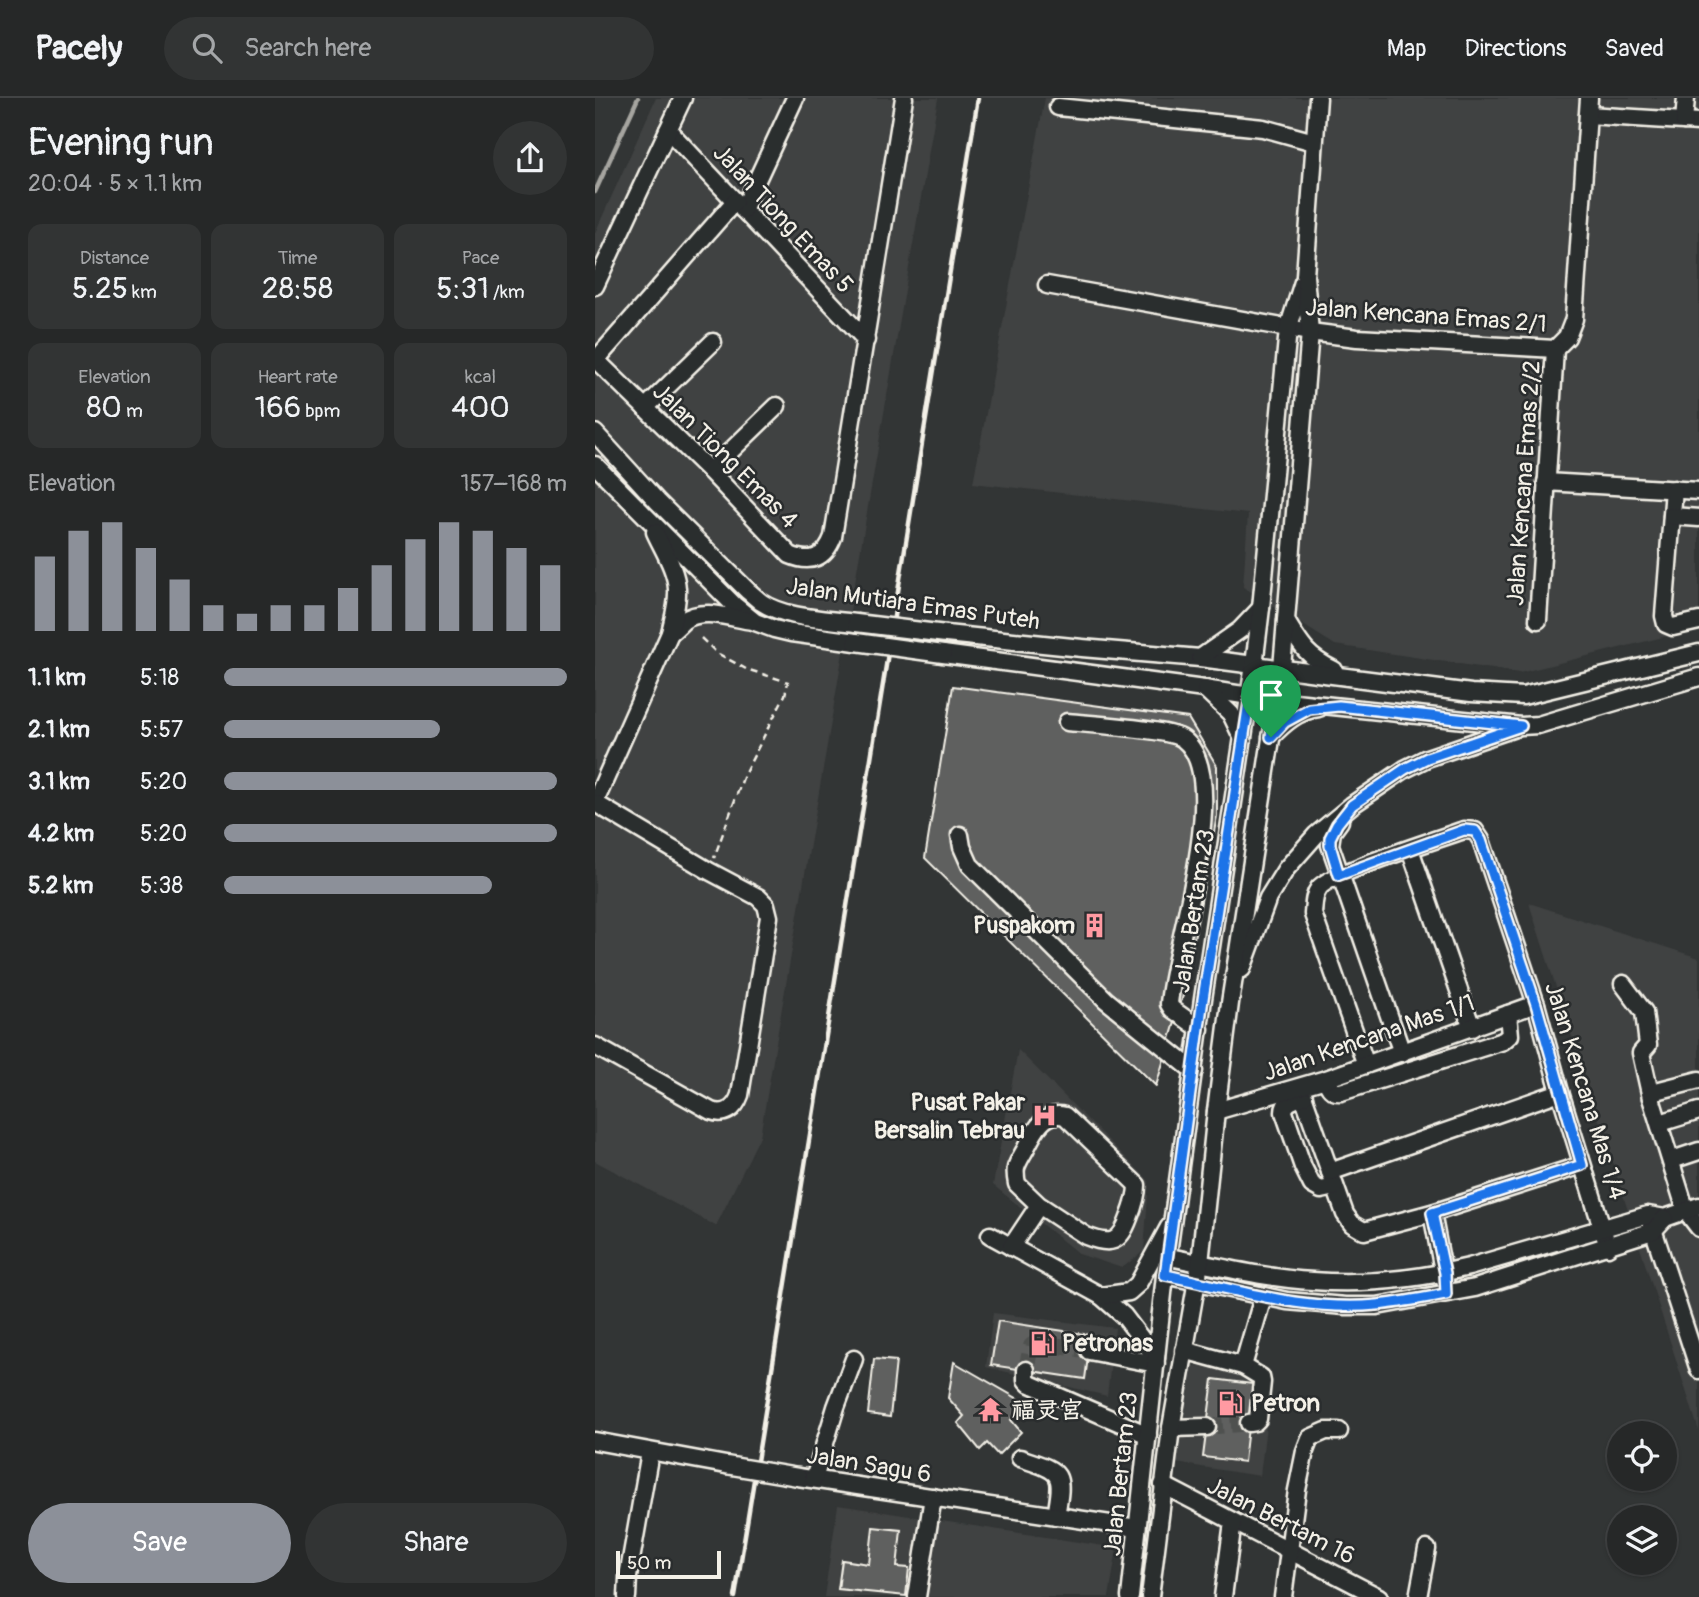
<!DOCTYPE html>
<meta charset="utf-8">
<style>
:root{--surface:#262828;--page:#323434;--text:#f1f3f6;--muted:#a4a6a8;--line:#424445;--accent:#8c9099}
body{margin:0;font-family:Pangolin,"LXGW WenKai TC",sans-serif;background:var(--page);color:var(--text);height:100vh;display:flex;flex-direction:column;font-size:26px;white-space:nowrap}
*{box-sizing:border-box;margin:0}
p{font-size:23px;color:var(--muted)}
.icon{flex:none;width:38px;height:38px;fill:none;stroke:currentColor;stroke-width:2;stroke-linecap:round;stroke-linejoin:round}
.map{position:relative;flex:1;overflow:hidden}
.drawer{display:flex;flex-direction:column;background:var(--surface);width:595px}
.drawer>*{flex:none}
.buttons{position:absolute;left:1012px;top:1323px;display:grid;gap:14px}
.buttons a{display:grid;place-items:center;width:70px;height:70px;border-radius:50%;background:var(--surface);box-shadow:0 2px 5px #0004,0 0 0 2px var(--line);font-size:35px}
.scale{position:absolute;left:21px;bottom:18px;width:105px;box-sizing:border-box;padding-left:7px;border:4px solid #f4f1e8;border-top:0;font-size:19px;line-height:24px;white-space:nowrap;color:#f4f1e8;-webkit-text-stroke:5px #2a2d2e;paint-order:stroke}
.pin{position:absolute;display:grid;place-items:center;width:60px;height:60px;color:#fff;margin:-72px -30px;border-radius:50% 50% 50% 0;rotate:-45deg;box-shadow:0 0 7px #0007}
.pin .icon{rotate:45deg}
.round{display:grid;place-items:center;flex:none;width:74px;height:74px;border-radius:37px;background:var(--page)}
.summary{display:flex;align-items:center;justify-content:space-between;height:119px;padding:0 28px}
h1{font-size:38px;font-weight:600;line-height:52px}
.stats{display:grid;grid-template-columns:repeat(3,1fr);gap:10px;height:119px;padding:7px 28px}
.stats div{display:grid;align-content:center;border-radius:14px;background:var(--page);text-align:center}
.stats b{font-size:30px;font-weight:600}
.stats small{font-size:19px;font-weight:400}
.stats p{font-size:19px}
.chart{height:196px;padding:14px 28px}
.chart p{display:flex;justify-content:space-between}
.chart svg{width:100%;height:126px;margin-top:7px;stroke:var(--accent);stroke-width:6}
.cta{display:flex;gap:14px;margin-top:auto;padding:14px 28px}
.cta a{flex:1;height:80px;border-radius:42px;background:var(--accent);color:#fff;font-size:28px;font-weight:600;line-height:80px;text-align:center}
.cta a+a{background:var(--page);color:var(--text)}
ul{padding:0 28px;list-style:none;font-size:23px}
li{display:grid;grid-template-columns:112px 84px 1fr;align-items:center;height:52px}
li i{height:18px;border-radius:9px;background:var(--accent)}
header{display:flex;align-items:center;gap:42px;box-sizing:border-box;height:98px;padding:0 35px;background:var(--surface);border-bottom:2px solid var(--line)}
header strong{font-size:33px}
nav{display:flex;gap:38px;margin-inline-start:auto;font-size:24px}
.search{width:490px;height:63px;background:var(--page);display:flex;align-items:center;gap:18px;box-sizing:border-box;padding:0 24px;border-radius:38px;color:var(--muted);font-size:26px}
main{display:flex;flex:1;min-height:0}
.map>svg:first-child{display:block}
</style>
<header>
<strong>Pacely</strong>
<div class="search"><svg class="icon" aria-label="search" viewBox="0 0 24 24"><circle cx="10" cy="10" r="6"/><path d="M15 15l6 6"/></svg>Search here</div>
<nav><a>Map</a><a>Directions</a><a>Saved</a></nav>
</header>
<main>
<section class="drawer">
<div class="summary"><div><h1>Evening run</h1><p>20:04 · 5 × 1.1 km</p></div><a class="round"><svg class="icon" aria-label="share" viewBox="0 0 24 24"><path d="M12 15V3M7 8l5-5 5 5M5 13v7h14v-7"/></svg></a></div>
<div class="stats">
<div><p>Distance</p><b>5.25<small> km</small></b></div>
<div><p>Time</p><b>28:58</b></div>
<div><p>Pace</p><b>5:31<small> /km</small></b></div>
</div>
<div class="stats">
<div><p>Elevation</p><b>80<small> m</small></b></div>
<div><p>Heart rate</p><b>166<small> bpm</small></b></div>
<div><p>kcal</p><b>400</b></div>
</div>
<div class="chart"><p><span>Elevation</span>157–168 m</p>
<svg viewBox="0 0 160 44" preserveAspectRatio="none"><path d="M5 44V18M15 44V9M25 44V6M35 44V15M45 44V26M55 44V35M65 44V38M75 44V35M85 44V35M95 44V29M105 44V21M115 44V12M125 44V6M135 44V9M145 44V15M155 44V21"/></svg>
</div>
<ul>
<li><b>1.1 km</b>5:18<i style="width:100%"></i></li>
<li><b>2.1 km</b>5:57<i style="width:63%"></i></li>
<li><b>3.1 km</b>5:20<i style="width:97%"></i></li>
<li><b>4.2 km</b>5:20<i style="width:97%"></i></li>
<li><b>5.2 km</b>5:38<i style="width:78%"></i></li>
</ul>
<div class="cta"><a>Save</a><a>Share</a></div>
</section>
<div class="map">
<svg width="1104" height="1499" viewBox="0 0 1104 1499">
<rect width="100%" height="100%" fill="#323535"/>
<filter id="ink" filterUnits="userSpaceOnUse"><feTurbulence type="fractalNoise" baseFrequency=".0143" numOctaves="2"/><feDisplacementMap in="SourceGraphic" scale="14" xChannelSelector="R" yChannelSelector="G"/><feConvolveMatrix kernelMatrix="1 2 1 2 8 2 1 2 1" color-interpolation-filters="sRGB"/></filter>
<g filter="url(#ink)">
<g fill="#404242">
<polygon points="61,0 343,0 165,1038 121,1128 0,1063 0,135"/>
<polygon points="450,0 1104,0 1104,530 924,575 740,547 648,489 653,416 378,385"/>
<polygon points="934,805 1104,860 1104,1333"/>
<polygon points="423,952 554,1083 549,1153 527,1170 484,1156 398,1087"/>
<polygon points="398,1215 520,1230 512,1298 391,1269"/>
<polygon points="596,1267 677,1278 665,1378 581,1365"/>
<polygon points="243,1407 522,1450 514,1499 229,1499"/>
</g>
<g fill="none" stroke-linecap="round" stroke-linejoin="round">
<polyline stroke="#a6a5a0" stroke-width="4.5" points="0,94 43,0"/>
</g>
<g fill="#5f605f" stroke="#f4f1e8" stroke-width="2">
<polygon points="358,588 593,620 622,668 622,718 589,894 561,988 330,760"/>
<polygon points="403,1223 496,1237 490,1281 396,1267"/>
<polygon points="279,1261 301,1263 295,1319 273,1316"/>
<polygon points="359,1264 434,1307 416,1322 426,1334 403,1357 392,1345 385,1352 363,1325 369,1318 353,1300"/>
<polygon points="618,1281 658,1286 649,1364 608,1359"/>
<polygon points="278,1429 306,1432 302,1469 314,1470 311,1498 243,1491 247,1462 274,1466"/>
</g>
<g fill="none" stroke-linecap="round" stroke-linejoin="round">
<g stroke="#4f5150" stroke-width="16" stroke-dasharray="16 8" stroke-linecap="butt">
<polyline points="431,1272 436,1248 442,1244 494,1253"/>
<polyline points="612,1329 654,1325"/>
</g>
<defs>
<g id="minor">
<polyline points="463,9 668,30 719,44"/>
<polyline points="993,17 1104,24"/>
<polyline points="1089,23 1091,0"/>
<polyline points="73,32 271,242"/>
<polyline points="148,112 200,0"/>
<polyline points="452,187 715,234 762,240 960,251 972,239 979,221 994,0"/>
<polyline points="0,188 88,0"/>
<path d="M 0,261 L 115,373 L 195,457 C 216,466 230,460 238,439 L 309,0"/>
<polyline points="1,262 140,103"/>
<polyline points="50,310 118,244"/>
<path d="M 0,335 L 63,404 L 153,493 C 158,497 162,501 166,504 C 191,521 233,521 261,525"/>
<polyline points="0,367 139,507 160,524 179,531 196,535 261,544"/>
<polyline points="115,373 182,308"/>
<polyline points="951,384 1104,393"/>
<polyline points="1079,391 1069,518 1071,526 1078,529 1104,523"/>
<polyline points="1077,418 1104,420"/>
<polyline points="943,522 960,251"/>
<path d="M 691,523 C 706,548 712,559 739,572"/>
<path d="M 75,535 C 80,531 84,527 88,523 C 108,509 135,520 157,523"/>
<polyline points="351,536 487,550 605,560 876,595 928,598 1104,555"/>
<polyline points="348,556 609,591 681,602 926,628 943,627 1104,579"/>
<polyline points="605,560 645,532 666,510"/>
<polyline points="610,591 636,616 648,641"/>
<path d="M 472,624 C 493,626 575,631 588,641 C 639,679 578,850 574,906 L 577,911 L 605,931"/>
<path d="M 676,639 C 689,625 704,612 724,610"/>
<path d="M 0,704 L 75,535 C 78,521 83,506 82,491 C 81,471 68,452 60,434"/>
<path d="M 0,705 L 114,773 L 163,799 L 171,807 L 174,819 L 145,997 C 140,1011 130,1018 116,1013 L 0,948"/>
<polyline points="745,723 737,734 735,747 807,955"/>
<polyline points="365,737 367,749 375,767 511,902 599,973"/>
<polyline points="815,751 877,930"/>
<polyline points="647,871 673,800 691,771 721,737 757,707 810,671 832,660 920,630"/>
<polyline points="1028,886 1049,914 1053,947 1046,955 1056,1000"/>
<path d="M 771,967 L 718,816 C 719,807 718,798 724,790 C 733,776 846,740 869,732 L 880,733 L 886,742 L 941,906 L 965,994 L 1013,1149"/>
<path d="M 731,981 C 733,989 737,995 746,994 L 908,943 L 915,937 L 913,916"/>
<polyline points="1104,982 1065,992 1060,995 1056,1000 1091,1113 1104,1130"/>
<polyline points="705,989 750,1116 757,1126 769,1133 837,1115 987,1067"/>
<path d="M 709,998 C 700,1002 689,1003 689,1014 L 708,1069 L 717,1087 L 726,1092 L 740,1089"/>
<polyline points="621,1013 731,981 941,906"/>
<polyline points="1065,1025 1104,1013"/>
<polyline points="1077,1062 1104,1053"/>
<polyline points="735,1074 965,994"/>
<polyline points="837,1115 850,1183"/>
<polyline points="1056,1125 1104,1272"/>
<polyline points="395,1137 506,1198 529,1218 561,1260"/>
<path d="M 416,1149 L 444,1107 L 422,1086 C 421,1081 420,1075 421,1070 C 423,1063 428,1056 431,1050 C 439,1034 449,1012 470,1018 L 542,1087 C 542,1099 538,1110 534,1120 C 525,1145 516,1148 491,1138 L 444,1107"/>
<path d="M 574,1159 C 622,1168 669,1180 718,1183 C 770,1187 823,1181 874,1169 L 1053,1117 L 1070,1120 L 1104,1108"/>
<polyline points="570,1177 692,1203 750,1208 782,1208 880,1190 1058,1133 1070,1120"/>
<polyline points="506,1198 534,1194 543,1186 574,1129"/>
<polyline points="589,1252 648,1268 666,1279 667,1284 663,1321 660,1324 654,1325"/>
<polyline points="494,1253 561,1266"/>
<polyline points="648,1268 668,1199"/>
<polyline points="431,1272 431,1282 435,1286 553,1337"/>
<polyline points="576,1330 612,1329"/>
<polyline points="0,1343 131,1367"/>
<path d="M 425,1360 C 467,1374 469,1373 461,1418"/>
<polyline points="203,1379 542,1430"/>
<polyline points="219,1381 241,1309 259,1261"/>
<polyline points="568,1387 784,1499"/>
<polyline points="32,1499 33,1479 55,1354"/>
<polyline points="322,1499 338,1399"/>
<polyline points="535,1499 570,1177 608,901 659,567 666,510 693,231 708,184"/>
<polyline points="555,1499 576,1330 605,1165 621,1013 635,905 687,570 715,234 710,178 723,0"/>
<polyline points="628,1499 638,1424"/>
<polyline points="688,1499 702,1392 710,1353 715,1340 731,1333 744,1333"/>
<polyline points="823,1499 832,1451"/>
</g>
</defs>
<use href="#minor" stroke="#f4f1e8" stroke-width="21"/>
<polyline stroke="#f4f1e8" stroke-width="2.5" stroke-dasharray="7 5" stroke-linecap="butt" points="106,540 122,555 151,571 193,584 190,597 149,677 119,760"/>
<use href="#minor" stroke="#2a2d2e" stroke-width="16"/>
<polyline stroke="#f4f1e8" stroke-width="4.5" points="140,1499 383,0"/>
<defs>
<g id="minor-bridge">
<polyline points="261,525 351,536"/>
<polyline points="261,544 348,556"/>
<polyline points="131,1367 203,1379"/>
</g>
</defs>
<use href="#minor-bridge" stroke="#f4f1e8" stroke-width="21" stroke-linecap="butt"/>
<use href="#minor-bridge" stroke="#2a2d2e" stroke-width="16"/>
</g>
</g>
<g fill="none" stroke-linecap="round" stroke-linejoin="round" filter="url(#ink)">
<defs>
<path id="route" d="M 655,598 L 681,602 L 676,639 L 690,624 L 714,611 L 744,608 L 926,628 L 832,660 L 810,671 L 757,707 L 742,726 L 735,740 L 735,747 L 744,777 L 869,732 L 880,733 L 886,742 L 941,906 L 987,1067 L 837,1115 L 850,1175 L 851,1196 C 828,1200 805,1205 782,1207 C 710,1214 640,1191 570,1177 L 608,901 Z"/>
</defs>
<use href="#route" stroke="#fff" stroke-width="14"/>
<use href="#route" stroke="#1a73e8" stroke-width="9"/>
</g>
<defs>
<symbol id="building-bare" viewBox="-9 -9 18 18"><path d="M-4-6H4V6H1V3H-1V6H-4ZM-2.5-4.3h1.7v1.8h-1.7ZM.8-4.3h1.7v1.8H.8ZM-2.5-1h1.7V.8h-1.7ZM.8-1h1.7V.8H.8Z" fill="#ff9aa2" stroke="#2a2d2e" stroke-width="2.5" paint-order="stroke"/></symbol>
<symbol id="hospital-bare" viewBox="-9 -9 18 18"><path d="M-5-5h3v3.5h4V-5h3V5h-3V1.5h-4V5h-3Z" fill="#ff9aa2" stroke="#2a2d2e" stroke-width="2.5" paint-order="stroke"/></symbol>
<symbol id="fuel-bare" viewBox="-9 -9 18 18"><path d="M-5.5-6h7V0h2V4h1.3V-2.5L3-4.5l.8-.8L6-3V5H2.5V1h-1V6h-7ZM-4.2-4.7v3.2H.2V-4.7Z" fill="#ff9aa2" stroke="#2a2d2e" stroke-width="2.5" paint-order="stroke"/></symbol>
<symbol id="temple-bare" viewBox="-9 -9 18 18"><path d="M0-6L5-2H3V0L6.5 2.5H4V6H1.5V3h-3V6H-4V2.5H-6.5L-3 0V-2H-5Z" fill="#ff9aa2" stroke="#2a2d2e" stroke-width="2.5" paint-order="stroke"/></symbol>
</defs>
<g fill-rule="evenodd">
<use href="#building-bare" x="482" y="810" width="35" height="35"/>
<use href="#hospital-bare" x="432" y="1000" width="35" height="35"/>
<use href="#fuel-bare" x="430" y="1228" width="35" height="35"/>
<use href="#fuel-bare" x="618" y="1288" width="35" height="35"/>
<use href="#temple-bare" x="378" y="1294" width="35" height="35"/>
</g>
<g text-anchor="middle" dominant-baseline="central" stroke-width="5" stroke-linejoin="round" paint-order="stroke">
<g font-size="24" fill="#f4f1e8" stroke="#2a2d2e">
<text transform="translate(188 121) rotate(47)">Jalan Tiong Emas 5</text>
<text transform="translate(831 218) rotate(4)">Jalan Kencana Emas 2/1</text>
<text transform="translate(130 358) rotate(45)">Jalan Tiong Emas 4</text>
<text transform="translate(929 385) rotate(-86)">Jalan Kencana Emas 2/2</text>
<text transform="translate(318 506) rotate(8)">Jalan Mutiara Emas Puteh</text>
<text transform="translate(599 813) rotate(-81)">Jalan Bertam 23</text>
<text transform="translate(774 940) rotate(-19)">Jalan Kencana Mas 1/1</text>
<text transform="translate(990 993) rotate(73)">Jalan Kencana Mas 1/4</text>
<text transform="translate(274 1367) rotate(9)">Jalan Sagu 6</text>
<text transform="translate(526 1376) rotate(-84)">Jalan Bertam 23</text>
<text transform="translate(686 1423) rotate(27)">Jalan Bertam 16</text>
</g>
<g font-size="24" font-weight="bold" fill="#f4f1e8" stroke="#2a2d2e" text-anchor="start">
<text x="480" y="827" text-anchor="end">Puspakom</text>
<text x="430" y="1004" text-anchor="end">Pusat Pakar<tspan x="430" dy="28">Bersalin Tebrau</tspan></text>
<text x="467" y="1245">Petronas</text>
<text x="656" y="1305">Petron</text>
<text x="416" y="1312">福灵宫</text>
</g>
</g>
</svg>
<div class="buttons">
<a><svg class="icon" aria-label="locate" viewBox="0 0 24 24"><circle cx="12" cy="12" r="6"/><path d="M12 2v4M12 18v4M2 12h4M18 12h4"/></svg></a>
<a><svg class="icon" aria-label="layers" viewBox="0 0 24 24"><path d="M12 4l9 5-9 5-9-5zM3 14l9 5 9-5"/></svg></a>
</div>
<div class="scale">50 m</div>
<div class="pin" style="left:676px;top:639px;background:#1e9e55"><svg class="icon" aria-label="arrive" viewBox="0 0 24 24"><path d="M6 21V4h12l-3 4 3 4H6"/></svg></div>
</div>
</main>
